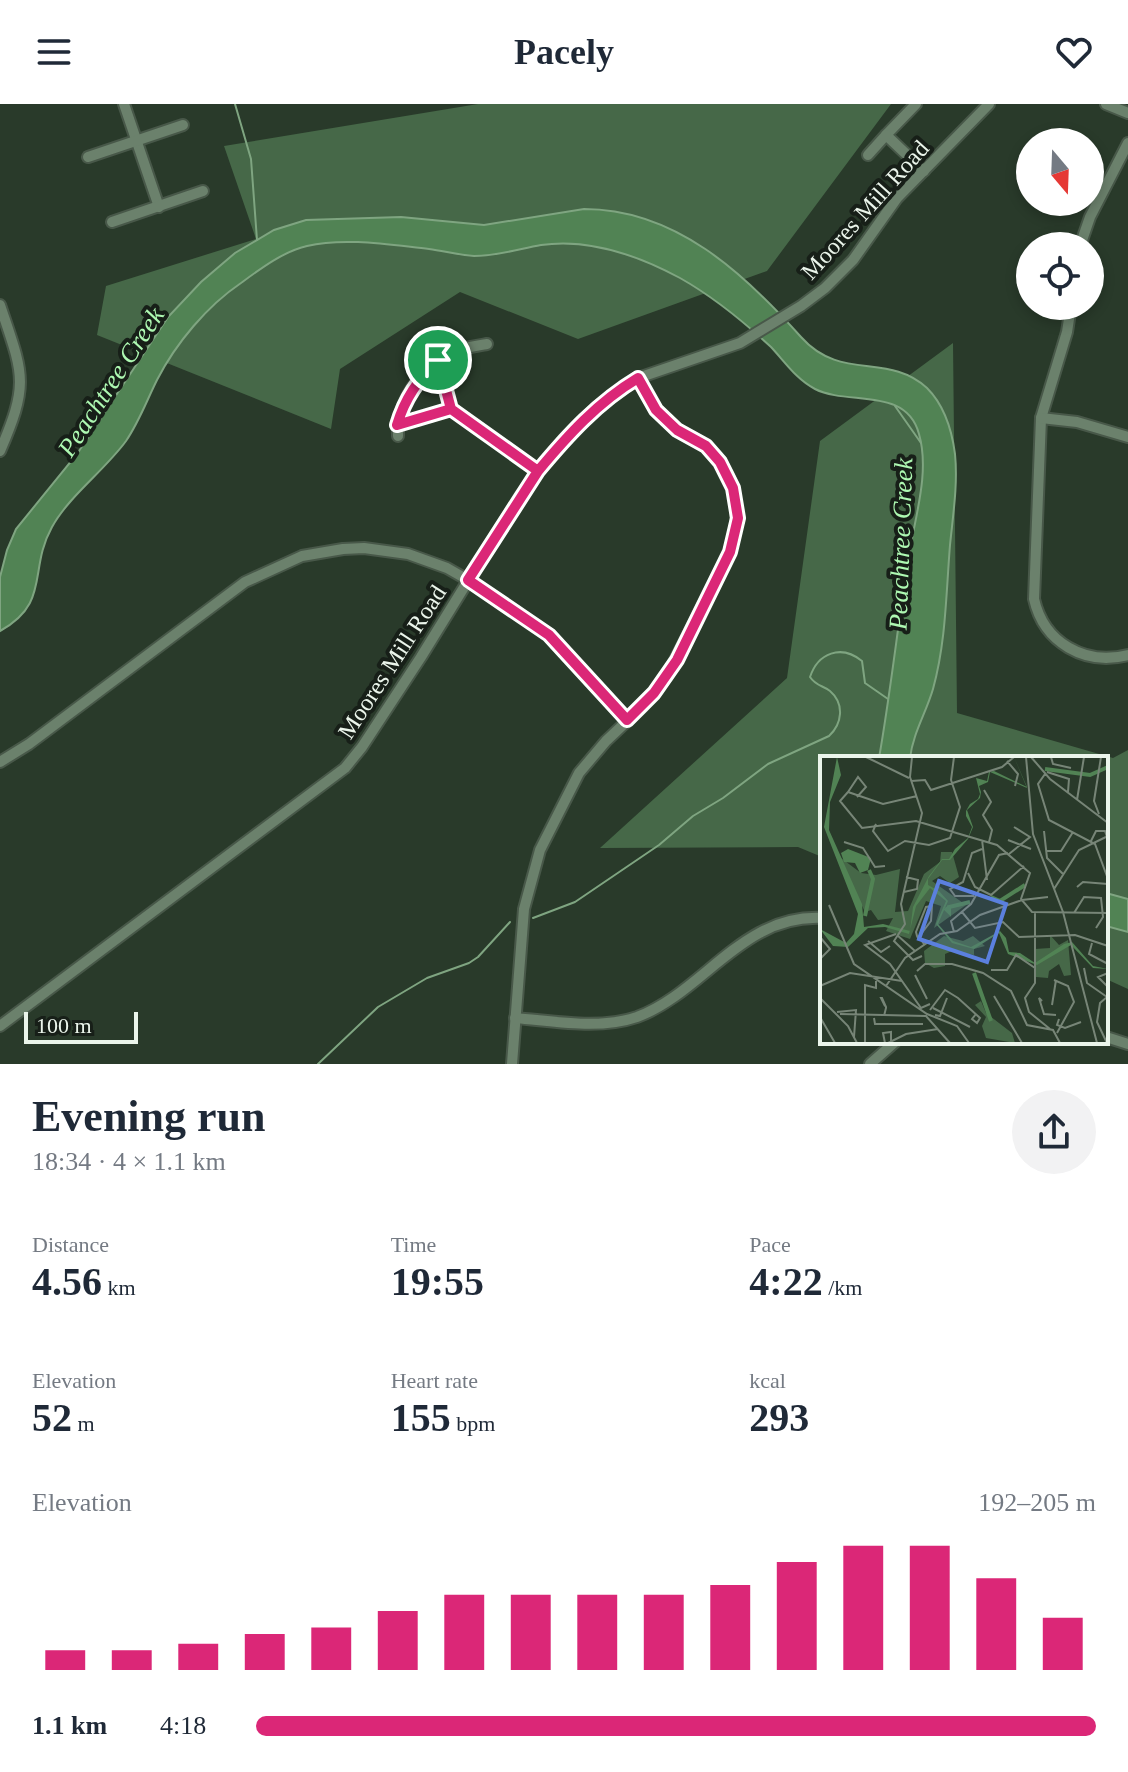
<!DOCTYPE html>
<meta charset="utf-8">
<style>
:root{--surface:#fff;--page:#f2f2f3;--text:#1f2937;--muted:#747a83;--accent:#db2777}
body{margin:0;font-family:Georgia,serif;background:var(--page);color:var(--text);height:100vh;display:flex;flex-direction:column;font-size:30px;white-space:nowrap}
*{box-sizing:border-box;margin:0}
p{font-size:26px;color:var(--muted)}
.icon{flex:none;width:44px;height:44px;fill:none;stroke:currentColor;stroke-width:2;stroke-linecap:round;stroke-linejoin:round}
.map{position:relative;height:960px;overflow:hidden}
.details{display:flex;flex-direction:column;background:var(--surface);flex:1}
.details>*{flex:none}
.needle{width:52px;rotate:161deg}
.controls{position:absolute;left:1016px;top:24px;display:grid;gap:16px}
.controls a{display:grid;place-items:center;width:88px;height:88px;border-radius:50%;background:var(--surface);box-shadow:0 4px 12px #0003;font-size:40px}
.scale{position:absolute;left:24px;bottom:20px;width:114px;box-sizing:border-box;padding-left:8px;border:4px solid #ebf5eb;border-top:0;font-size:22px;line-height:28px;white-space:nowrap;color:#ebf5eb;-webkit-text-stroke:6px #171f18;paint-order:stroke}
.pin{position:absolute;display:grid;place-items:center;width:68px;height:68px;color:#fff;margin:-34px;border:4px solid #fff;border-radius:50%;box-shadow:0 2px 8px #0007}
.round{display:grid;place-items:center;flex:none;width:84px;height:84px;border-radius:42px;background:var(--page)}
.headline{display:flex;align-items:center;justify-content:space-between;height:136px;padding:0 32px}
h1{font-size:44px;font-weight:800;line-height:60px}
.metrics{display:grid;grid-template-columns:repeat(3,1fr);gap:12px;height:136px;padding:8px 32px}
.metrics div{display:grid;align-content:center}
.metrics b{font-size:40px;font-weight:800}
.metrics small{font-size:22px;font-weight:400}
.metrics p{font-size:22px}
.chart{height:224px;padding:16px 32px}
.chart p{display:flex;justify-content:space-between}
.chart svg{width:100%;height:144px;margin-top:8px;stroke:var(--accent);stroke-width:6}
ul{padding:0 32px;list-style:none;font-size:26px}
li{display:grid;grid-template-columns:128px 96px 1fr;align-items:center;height:60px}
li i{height:20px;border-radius:10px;background:var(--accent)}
header{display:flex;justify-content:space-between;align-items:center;height:104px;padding:0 32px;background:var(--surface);font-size:36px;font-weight:800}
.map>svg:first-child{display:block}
</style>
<header><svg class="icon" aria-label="menu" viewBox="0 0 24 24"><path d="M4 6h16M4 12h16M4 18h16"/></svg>Pacely<svg class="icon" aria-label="heart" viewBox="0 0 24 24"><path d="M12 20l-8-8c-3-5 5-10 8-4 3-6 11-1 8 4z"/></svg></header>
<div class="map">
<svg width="1128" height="960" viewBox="0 0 1128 960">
<rect width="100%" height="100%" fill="#293a2a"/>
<g fill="#466848">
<polygon points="478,0 891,0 767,167 578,235 460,188 340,265 331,325 97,231 106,182 256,135 224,42"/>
<polygon points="953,239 957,609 1113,654 1128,646 1128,885 1106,875 1106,654 822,654 822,753 798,743 600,744 787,574 820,337"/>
</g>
<g fill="#518354" stroke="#7fa581" stroke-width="2">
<path d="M 584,105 C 675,105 744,169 801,233 C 841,278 888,248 927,284 C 944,301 952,327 955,350 C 958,380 953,411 950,441 C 946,490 946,538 933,585 C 926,609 913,629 910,654 L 879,654 C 891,586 898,518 909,451 C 915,413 930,368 919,330 C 906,282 848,302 815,285 C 796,275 785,258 771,243 C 744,218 712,192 680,174 C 639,152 588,134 541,141 C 519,145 497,152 474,152 C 459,151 444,147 429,145 C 391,141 345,133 307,142 C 284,147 260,165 241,179 C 207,202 176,239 157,276 C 147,296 139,318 126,337 C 105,366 69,392 52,423 C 28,466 51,499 0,527 L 0,473 L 7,446 L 16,425 L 77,350 L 168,213 L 201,178 L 235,149 L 274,126 L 306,116 L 401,113 L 484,121 Z"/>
<polygon points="1106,789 1128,795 1128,828 1106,822"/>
</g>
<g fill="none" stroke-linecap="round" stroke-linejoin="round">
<g stroke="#7fa581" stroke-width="2">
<polyline points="235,0 251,55 257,136"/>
<polyline points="895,302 921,339"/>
<path d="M 533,814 L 575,798 L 659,741 L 693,712 L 723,694 L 768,660 L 829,632 C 842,620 845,600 830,587 C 822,581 816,582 810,573 C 818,549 841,540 862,557 L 865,579 L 888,595"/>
<polyline points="318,960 378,903 427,874 469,859 478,853 510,818"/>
</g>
<defs>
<g id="minor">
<polyline points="124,0 159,103"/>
<polyline points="916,0 886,31 924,67"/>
<polyline points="1106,0 1128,9"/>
<polyline points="868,51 886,31"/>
<polyline points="88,53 183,21"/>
<polyline points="112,118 203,87"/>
<polyline points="1080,142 1090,113 1128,39"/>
<path d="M 0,201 C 23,270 30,278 0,347"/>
<path d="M 1071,202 L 1067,228 L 1041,314 L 1034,495 C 1044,539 1085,562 1128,551"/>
<polyline points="438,256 451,305"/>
<polyline points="1041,314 1077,318 1128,333"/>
<polyline points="397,321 451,305 538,367"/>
<path d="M 398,332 C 396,301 421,262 449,249 C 461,244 475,242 487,240"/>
<polyline points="0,658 29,640 245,478 302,452 343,445 364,444 408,450 447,464 468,476 549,531 627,616"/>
<path d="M 515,914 C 554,917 599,926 637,913 C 704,888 742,810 822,814"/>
<polyline points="0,922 345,664 362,643 421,553 521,391 564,335 597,303 638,274 740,239 801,202 825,184 853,156 897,94 989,0"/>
<polyline points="1106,933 1128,940"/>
<path d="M 512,960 L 524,805 L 540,746 L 579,669 L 606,637 L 642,603 L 667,572 L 730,448 C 742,411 738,371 707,344 C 699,336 689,333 680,327 C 660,315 647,295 638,274"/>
<polyline points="870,960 895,938"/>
</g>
</defs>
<use href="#minor" stroke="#485849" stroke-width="14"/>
<use href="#minor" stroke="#6b816c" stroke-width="10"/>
</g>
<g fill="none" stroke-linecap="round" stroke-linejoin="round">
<defs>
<path id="route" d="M 438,256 L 451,305 L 538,367 L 468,476 L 549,531 L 627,616 L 654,589 L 677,556 L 730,448 L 738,414 L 733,384 L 720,358 L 706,342 L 677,326 L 656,306 L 638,274 C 598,298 568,331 538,367 L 451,305 L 397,321 C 405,294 418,276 438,256"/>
</defs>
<use href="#route" stroke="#fff" stroke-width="16"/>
<use href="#route" stroke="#db2777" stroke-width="10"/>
</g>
<g text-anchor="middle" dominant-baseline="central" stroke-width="8" stroke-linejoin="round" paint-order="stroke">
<g font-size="24" fill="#ebf5eb" stroke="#171f18">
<text transform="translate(865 106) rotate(-48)">Moores Mill Road</text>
<text transform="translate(392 558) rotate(-57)">Moores Mill Road</text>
</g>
<g font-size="26" font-style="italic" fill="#aef9b2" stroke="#171f18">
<text transform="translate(111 278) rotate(-57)">Peachtree Creek</text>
<text transform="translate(901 440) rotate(-88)">Peachtree Creek</text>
</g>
</g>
<g transform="translate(820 652)">
<rect width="288" height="288" fill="#293a2a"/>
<path d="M 121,96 L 132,96 L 139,121 L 130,127 L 120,120 L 112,125 L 146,149 L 114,172 L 121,150 L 106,145 L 90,183 L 66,175 L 73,162 L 58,164 L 51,154 L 45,156 L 17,99 L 41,117 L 56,119 L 80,113 L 75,156 L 88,155 L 104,118 L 120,106 ZM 230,179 L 239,189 L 248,184 L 251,219 L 244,220 L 239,208 L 229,215 L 228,222 L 216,221 L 215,193 L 230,192 ZM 124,180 L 143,185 L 153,180 L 165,190 L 154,193 L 154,199 L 132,195 L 125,198 L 125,210 L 114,212 L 105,207 L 104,195 ZM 161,245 L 166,257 L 192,277 L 195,287 L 166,282 L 162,270 L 166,261 L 155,249 Z" fill="#466848"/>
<path d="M 17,1 L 21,19 L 10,46 L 9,74 L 42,148 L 44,171 L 63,168 L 90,175 L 93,151 L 109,120 L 122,103 L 129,103 L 135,93 L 148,82 L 152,71 L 146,60 L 146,55 L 150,48 L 158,43 L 160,38 L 156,22 L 167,25 L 169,16 L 174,15 L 207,31 L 194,1 L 207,32 L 170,16 L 168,26 L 159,30 L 161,36 L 160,42 L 147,54 L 153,71 L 148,83 L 130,104 L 122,104 L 108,123 L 108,129 L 119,135 L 128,145 L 118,168 L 133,185 L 151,191 L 180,175 L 186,182 L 189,196 L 200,197 L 215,207 L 244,188 L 252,186 L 273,210 L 288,213 L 273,212 L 251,189 L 217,209 L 188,198 L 179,177 L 154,193 L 132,187 L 116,168 L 126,145 L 110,132 L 96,150 L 89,178 L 65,171 L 48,172 L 28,191 L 13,190 L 0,173 L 26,187 L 34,178 L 38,158 L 4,71 ZM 28,93 L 51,102 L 48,114 L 40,117 L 35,107 L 24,106 L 21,97 Z" fill="#518354"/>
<path fill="none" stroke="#518354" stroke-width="4" d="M 225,13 L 270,19 L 288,11M 171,141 L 180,145 L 205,129M 125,152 L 129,156 L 129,151 L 150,146M 45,160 L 53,123 L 49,114M 154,217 L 171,265"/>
<path fill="none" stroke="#778577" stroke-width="2" d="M 46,1 L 89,22M 92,1 L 90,21 L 102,57 L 81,148 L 85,168 L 74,185 L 93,204 L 102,200M 206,1 L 213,78 L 243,156 L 277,287M 211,1 L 230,23 L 288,67M 231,1 L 233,8 L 251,12M 187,5 L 198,18 L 195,30M 227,16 L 249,23 L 248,36M 225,18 L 218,28 L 229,64 L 275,88 L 288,123M 91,25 L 105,24 L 111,34 L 182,11 L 194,1M 164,34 L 171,46 L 163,59 L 172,74 L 169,86M 28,36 L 38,21 L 46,31 L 37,41M 97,40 L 63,48 L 28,36 L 20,45 L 42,72 L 96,65 L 177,89 L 210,117 L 201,143 L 212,156 L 288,157M 257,44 L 264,1M 279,58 L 274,45 L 281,1M 56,68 L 53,75 L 68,95 L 85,85 L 109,89 L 130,82 L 140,51 L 131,24 L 134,1M 224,75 L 227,102 L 244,119M 162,84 L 167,124M 188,84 L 211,93M 271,85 L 276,75 L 285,75 L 287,81M 24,86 L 43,92 L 55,111 L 65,110M 227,95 L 241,95 L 253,76M 189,98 L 210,81 L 194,71M 148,117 L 155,131 L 171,139 L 204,110M 257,131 L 263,126 L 288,128M 234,133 L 259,94 L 288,80M 84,136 L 97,133 L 98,124 L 86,121M 154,140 L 135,140 L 130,133 L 143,126 L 152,97 L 162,93M 9,149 L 34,208 L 107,258 L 137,270 L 149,287M 142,156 L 155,172 L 183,166 L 199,181 L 255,179 L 288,190M 215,157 L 215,227 L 205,242 L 209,256 L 230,273M 254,157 L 264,141 L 281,142 L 283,161 L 276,172M 134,176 L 131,165 L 151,148 L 179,99 L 188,97M 76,178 L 45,189 L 70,208 L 101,252 L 110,248M 77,179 L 95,195M 0,181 L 10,193 L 0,203M 98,182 L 111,165 L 112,150 L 106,151 L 96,176 L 97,180 L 98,182 L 101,184 L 104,188M 48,185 L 61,196 L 70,190M 272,187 L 269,198 L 288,208M 264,212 L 267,227 L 287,241M 171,214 L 187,214 L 196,199 L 215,212M 97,215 L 105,208 L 132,208 L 163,217 L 191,235 L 207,269 L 233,274 L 240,287M 288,217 L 278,221 L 288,231M 95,219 L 107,243M 234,224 L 248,230 L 254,246 L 237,277M 0,230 L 30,217 L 82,225M 66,230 L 85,202 L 120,178 L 137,175 L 160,159 L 202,144 L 228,141M 174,240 L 202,287M 0,242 L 28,270 L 37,287M 222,245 L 219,242 L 224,258 L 236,259M 232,249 L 236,224M 113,252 L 150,271M 110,254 L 125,234 L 138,242 L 160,262 L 157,267 L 152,263 L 156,258M 17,256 L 36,254 L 34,281M 20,258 L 106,260 L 130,287M 115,259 L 120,260 L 127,242M 64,260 L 66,252 L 66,251 L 62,242 L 61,242 L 65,250M 0,261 L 15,287M 54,262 L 55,268 L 103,268M 239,263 L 237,269 L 245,272 L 261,266M 45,287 L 45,229 L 56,232 L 56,225M 65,287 L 63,277 L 71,276 L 71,286M 68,287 L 86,278 L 118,273M 287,287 L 277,266 L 280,247 L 287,241"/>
<path fill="#5b80de" fill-opacity="0.15" stroke="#5b80de" stroke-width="4" d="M 119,125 L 186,148 L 167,206 L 99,183 Z"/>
<rect width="288" height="288" fill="none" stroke="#ebf5eb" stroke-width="4"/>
</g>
</svg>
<div class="controls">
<a><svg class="needle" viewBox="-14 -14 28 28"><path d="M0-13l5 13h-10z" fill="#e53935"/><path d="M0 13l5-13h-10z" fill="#747a83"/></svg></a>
<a><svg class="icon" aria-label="locate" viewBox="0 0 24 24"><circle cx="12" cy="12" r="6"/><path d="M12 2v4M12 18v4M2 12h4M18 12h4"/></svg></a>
</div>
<div class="scale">100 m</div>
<div class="pin" style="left:438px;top:256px;background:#1e9e55"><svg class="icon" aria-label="arrive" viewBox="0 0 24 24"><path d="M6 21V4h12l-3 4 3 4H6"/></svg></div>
</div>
<section class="details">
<div class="headline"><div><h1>Evening run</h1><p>18:34 · 4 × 1.1 km</p></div><a class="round"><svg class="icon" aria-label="share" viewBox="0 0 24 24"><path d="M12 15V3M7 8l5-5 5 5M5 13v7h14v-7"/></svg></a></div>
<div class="metrics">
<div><p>Distance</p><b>4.56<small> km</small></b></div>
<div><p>Time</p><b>19:55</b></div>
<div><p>Pace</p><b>4:22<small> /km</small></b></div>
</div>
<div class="metrics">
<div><p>Elevation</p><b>52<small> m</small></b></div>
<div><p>Heart rate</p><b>155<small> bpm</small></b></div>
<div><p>kcal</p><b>293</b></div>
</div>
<div class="chart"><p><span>Elevation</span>192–205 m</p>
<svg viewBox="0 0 160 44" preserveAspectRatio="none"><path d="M5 44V38M15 44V38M25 44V36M35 44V33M45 44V31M55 44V26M65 44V21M75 44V21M85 44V21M95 44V21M105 44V18M115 44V11M125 44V6M135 44V6M145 44V16M155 44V28"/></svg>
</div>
<ul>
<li><b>1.1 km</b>4:18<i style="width:100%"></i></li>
</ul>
</section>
